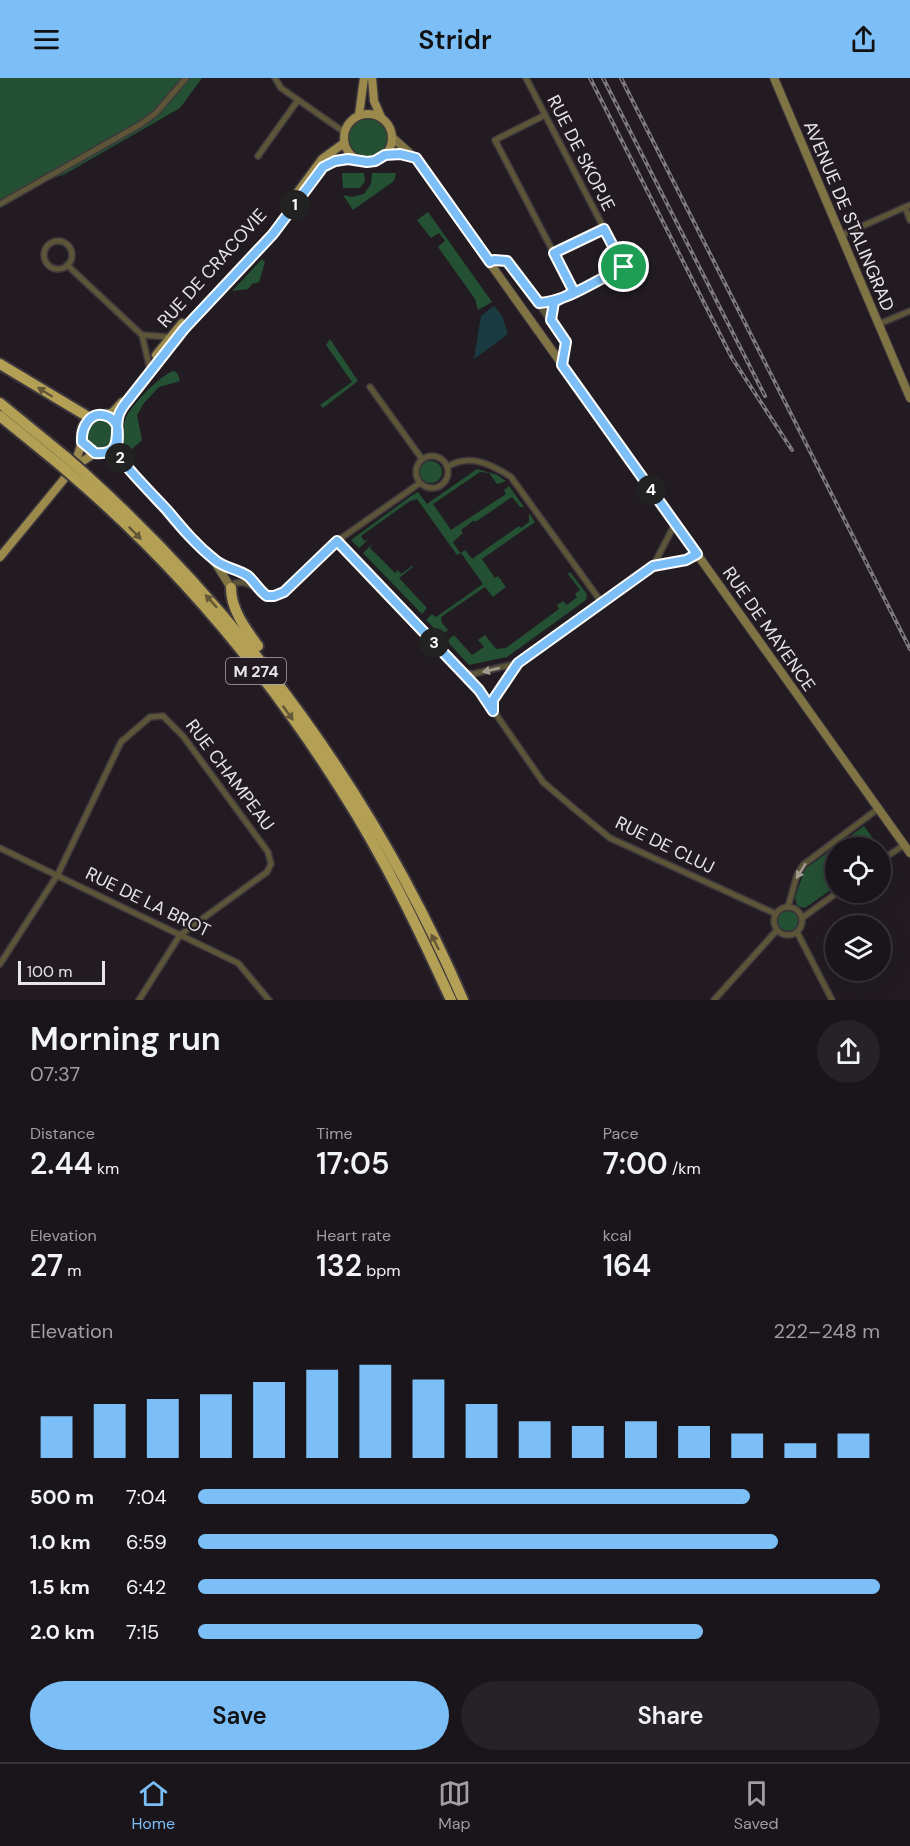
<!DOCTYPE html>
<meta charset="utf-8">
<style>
:root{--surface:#1a151a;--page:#272227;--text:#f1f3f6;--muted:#9f9fa2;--line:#383439;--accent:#7bbef8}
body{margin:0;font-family:"DM Sans",sans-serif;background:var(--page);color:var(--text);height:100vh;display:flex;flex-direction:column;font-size:22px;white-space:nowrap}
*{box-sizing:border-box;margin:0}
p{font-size:20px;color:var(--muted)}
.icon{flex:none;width:33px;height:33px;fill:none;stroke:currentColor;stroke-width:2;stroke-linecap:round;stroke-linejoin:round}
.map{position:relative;height:922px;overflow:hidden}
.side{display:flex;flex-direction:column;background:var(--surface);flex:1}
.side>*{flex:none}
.controls{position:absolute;left:825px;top:759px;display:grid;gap:12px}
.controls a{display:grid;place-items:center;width:66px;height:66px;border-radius:50%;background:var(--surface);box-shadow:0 6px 24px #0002,0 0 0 2px var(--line);font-size:30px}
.scale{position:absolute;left:18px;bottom:15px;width:87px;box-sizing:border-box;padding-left:6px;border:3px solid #e8e4e8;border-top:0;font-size:16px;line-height:21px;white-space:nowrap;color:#e8e4e8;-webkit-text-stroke:4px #221c22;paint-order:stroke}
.pin{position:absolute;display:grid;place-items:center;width:51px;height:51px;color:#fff;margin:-26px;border:3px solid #fff;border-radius:50%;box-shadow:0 2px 6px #0007}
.km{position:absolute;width:30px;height:30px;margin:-15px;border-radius:50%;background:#222;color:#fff;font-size:16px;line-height:30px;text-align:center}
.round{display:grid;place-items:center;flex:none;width:63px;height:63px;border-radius:32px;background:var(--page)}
.head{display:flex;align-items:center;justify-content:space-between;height:102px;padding:0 30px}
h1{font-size:33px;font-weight:600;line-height:45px}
.figures{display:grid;grid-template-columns:repeat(3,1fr);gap:9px;height:102px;padding:6px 30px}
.figures div{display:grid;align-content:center}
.figures b{font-size:30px;font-weight:600}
.figures small{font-size:16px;font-weight:400}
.figures p{font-size:16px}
.chart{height:168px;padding:12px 30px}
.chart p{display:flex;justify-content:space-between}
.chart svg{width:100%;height:108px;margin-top:6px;stroke:var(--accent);stroke-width:6}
.button{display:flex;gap:12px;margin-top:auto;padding:12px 30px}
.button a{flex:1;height:69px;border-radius:36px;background:var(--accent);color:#111;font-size:24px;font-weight:600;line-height:69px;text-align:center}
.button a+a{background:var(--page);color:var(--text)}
ul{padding:0 30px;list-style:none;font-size:20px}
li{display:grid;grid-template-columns:96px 72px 1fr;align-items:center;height:45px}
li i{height:15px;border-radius:8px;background:var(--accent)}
header{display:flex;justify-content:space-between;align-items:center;height:78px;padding:0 30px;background:var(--accent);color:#111;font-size:27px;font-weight:600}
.tab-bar{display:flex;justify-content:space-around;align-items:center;height:84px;border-top:2px solid var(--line);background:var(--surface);font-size:16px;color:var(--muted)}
.tab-bar a{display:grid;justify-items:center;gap:3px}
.tab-bar .current{color:var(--accent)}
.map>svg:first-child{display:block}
</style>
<header><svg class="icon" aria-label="menu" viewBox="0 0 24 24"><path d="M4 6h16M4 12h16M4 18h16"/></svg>Stridr<svg class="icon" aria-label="share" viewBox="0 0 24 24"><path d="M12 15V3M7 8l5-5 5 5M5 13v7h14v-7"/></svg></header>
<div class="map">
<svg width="910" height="922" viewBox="0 0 910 922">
<rect width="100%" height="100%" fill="#221c22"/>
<g fill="#245033">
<polygon points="0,0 202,0 180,30 65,96 20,112 0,123"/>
<circle cx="368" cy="60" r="20"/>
<polygon points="342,95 364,95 365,103 360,110 343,110"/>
<polygon points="372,95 396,95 394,103 353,132 343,117 352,119 364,116 371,106"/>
<polygon points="428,134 492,224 478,232 475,221 438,169 445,163 439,155 431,160 417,142"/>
<polygon points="262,181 265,184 259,204 252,206 248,211 232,213"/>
<polygon points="330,261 358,303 323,330 320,327 352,304 326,267"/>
<path d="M 174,293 L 178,296 L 180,303 L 159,309 L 144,325 L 137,337 L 142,362 L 129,374 L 126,373 C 123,369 123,348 125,342 C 128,330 162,295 174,293 Z"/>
<circle cx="100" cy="357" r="14"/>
<circle cx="431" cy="394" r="11"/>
<polygon points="477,391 497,397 506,403 497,406 489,395 480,394 433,426 451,452 506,416 504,412 509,408 524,429 520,429 512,419 477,443 473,443 461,452 463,455 453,464 460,475 465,472 472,481 519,448 521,450 529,444 529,435 535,444 482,481 495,500 498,498 506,509 493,519 485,509 441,539 442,545 448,552 441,557 426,542 432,536 436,539 483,506 461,475 457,477 417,421 410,423 361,458 364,463 369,461 359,470 351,462 411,418 418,414 427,426"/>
<polygon points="372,466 370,470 395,495 398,492 401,496 412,488 413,489 399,500 427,530 422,536 363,475"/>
<polygon points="570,494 587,516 586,522 507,579 469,587 447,563 454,557 472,577 484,569 478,562 485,557 496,571 506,570 559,531 557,527 563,523 567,527 577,519 575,516 580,512 568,496"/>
<polygon points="864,748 879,769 836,770 835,809 805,830 797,828 795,819 805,791"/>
<circle cx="788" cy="843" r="10"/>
</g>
<polygon fill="#1a3b41" points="494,228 502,238 508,256 474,281 481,238"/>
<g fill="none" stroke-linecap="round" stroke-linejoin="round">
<defs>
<g id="street">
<polyline points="275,0 281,10 344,54"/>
<polyline points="526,0 624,189 554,224"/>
<polyline points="545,37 495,62 574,214"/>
<polyline points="258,78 298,22"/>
<polyline points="0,126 141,46 156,35 186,0"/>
<polyline points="905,129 910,142"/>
<polyline points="842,157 910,127"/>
<circle cx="58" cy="177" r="14"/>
<polyline points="553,175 604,151"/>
<polyline points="490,184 494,182 507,183 566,264 562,287"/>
<polyline points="67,187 142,257 149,287"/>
<polyline points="539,225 554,224 551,242"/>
<polyline points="879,246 910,233"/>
<polyline points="142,257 170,259"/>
<polyline points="370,309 422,381"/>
<circle cx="432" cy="394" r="16"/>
<path d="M 447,389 C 469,375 491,386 511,399 L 602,525"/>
<polyline points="337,463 479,612 543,704 577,733 610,760 776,836"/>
<polyline points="216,483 246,497 256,507"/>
<polyline points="653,488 675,446"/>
<path d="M 231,510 L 235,505 C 254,501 262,522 280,516 L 337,463 L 420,405"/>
<polyline points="464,595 473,596 518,585"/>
<polyline points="493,631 493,622 518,585 653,488 686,481 697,476"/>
<polyline points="0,770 238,885 269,922"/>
<polyline points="880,783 904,767"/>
<polyline points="788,829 797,797 803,787 879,730"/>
<circle cx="788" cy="843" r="14"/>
<polyline points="802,840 838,814"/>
<polyline points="797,854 832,922"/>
<polyline points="0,886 58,796 121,664 150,639 163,638 183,658 268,774 271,786 267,794 180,857 139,922"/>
<polyline points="714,922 777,852"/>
</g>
<g id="secondary">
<polyline points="774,0 910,320"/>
<polyline points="392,59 415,80 910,775"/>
<polyline points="385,77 400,76 414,80"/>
<polyline points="117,364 117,375 122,383 179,449 213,481 231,510"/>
</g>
<g id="primary">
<polyline points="372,0 374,23 381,39"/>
<circle cx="368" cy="60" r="24"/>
<polyline points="359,37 364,0"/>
<polyline points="294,119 322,81 344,65"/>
<polyline points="156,277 182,245"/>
<polyline points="104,337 113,334 122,324"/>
<circle cx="100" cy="356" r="19"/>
<polyline points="117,348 119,338 125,326 184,251 273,156 323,89 335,83 355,81"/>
<polyline points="74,389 82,364"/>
<polyline points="0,479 74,389 95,375"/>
</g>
<g id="highway">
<polyline points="0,286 90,340"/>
<polyline points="0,325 66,379"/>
<polyline points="0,338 60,387"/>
<path d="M 83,394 C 245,540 376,720 463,922"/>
<path d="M 76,401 C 179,490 269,598 341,712 C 384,779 418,850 451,922"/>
<path d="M 231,510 C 231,532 246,551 258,568"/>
</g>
</defs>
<use href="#street" stroke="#3e383e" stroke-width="8"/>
<use href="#secondary" stroke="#3e383e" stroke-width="10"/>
<use href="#primary" stroke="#3e383e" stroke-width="11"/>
<use href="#highway" stroke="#3e383e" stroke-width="14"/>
<use href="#street" stroke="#5d5538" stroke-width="5"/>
<use href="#secondary" stroke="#807344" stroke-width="8"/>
<use href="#primary" stroke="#9b8a4c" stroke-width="8"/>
<use href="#highway" stroke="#b4a054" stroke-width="10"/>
<defs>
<g id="rail">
<polyline points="590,0 732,280 792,372"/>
<polyline points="603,0 765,318"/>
<polyline points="621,0 910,571"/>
</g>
</defs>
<use href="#rail" stroke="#807b80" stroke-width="4"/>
<use href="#rail" stroke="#221c22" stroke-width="1.5" stroke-dasharray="4.5" stroke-linecap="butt"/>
<defs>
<g id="highway-bridge">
<polyline points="66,379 83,394"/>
<polyline points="60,387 76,401"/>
</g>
</defs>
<use href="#highway-bridge" stroke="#3e383e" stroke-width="14" stroke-linecap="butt"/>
<use href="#highway-bridge" stroke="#b4a054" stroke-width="10"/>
</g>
<defs><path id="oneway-solid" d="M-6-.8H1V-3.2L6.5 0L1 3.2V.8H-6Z" transform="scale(1.5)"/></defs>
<g fill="#645738">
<use href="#oneway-solid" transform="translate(45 314) rotate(-148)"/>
<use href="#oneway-solid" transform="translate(135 455) rotate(45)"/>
<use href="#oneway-solid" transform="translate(211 523) rotate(-132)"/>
<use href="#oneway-solid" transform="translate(288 635) rotate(54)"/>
<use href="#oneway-solid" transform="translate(435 864) rotate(-116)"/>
</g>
<g fill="#a29c90">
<use href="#oneway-solid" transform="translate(491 592) rotate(167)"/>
<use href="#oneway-solid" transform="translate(801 793) rotate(122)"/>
</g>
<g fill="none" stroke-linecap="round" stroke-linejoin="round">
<defs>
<path id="route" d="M 624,189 C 597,202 568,223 539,225 L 507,183 L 494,182 L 490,184 L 416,80 L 400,76 L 385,77 L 375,83 L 367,84 L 348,81 L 335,83 L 323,89 L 273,156 L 184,251 L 125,326 C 122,330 119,334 118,340 C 115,356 123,378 95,375 L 82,364 C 81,349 91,330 109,339 C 127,349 110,369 123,384 C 137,401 152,416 167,432 C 182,450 196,467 215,482 C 224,490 238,491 248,498 C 255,504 259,513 267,518 L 274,518 L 284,514 L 337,463 L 479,612 L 493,633 L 493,622 L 518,585 L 653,488 L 686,482 L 697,476 L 562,287 L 566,264 L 551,242 L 554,224 L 574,214 L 554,175 L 604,151 L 624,189"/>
</defs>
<use href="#route" stroke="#fff" stroke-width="12"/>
<use href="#route" stroke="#7bbef8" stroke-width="8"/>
</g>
<g text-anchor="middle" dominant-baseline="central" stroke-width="4.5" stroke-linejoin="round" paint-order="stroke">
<rect fill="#221c22" stroke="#ada8ad" stroke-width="1.5" x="226" y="580" width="60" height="26" rx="4.5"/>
<g font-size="16" font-weight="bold" fill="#e8e4e8">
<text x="256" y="593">M 274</text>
</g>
<g font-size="18" fill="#e8e4e8" stroke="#221c22">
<text transform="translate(581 75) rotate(63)">RUE DE SKOPJE</text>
<text transform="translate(849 138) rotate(67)">AVENUE DE STALINGRAD</text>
<text transform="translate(212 190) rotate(-48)">RUE DE CRACOVIE</text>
<text transform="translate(769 551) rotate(55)">RUE DE MAYENCE</text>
<text transform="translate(230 697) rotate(53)">RUE CHAMPEAU</text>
<text transform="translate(665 767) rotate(26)">RUE DE CLUJ</text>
<text transform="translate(148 824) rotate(26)">RUE DE LA BROT</text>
</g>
</g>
</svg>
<div class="controls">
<a><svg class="icon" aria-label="locate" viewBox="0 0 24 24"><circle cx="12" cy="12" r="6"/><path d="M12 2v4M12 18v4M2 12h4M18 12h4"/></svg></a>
<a><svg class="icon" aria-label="layers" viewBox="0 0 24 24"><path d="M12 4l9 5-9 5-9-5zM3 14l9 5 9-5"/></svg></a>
</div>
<div class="scale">100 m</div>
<div class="pin" style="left:624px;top:189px;background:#1e9e55"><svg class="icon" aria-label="arrive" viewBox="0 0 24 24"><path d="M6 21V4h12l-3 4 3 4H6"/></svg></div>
<b class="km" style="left:295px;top:127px">1</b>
<b class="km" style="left:120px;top:380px">2</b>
<b class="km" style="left:434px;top:565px">3</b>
<b class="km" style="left:651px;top:412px">4</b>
</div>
<section class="side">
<div class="head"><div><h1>Morning run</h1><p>07:37</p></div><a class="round"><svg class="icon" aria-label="share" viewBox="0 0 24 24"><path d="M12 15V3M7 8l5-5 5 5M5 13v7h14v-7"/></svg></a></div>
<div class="figures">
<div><p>Distance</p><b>2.44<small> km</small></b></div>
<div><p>Time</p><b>17:05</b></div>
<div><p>Pace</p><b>7:00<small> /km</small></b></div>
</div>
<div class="figures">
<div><p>Elevation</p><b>27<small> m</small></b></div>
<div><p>Heart rate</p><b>132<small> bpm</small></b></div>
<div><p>kcal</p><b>164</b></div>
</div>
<div class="chart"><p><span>Elevation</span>222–248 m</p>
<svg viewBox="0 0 160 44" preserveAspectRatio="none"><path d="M5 44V27M15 44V22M25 44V20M35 44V18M45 44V13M55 44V8M65 44V6M75 44V12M85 44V22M95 44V29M105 44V31M115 44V29M125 44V31M135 44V34M145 44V38M155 44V34"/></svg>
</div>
<ul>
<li><b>500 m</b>7:04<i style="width:81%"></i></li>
<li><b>1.0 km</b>6:59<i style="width:85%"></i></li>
<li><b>1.5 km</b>6:42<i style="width:100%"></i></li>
<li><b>2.0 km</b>7:15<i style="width:74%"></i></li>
</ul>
<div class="button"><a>Save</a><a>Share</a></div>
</section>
<nav class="tab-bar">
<a class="current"><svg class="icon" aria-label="home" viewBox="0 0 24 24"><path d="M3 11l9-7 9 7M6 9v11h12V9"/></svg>Home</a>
<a><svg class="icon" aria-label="map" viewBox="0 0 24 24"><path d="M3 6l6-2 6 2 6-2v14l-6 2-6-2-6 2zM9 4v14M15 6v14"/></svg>Map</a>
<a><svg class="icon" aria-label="saved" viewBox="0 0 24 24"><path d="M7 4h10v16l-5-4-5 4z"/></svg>Saved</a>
</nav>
